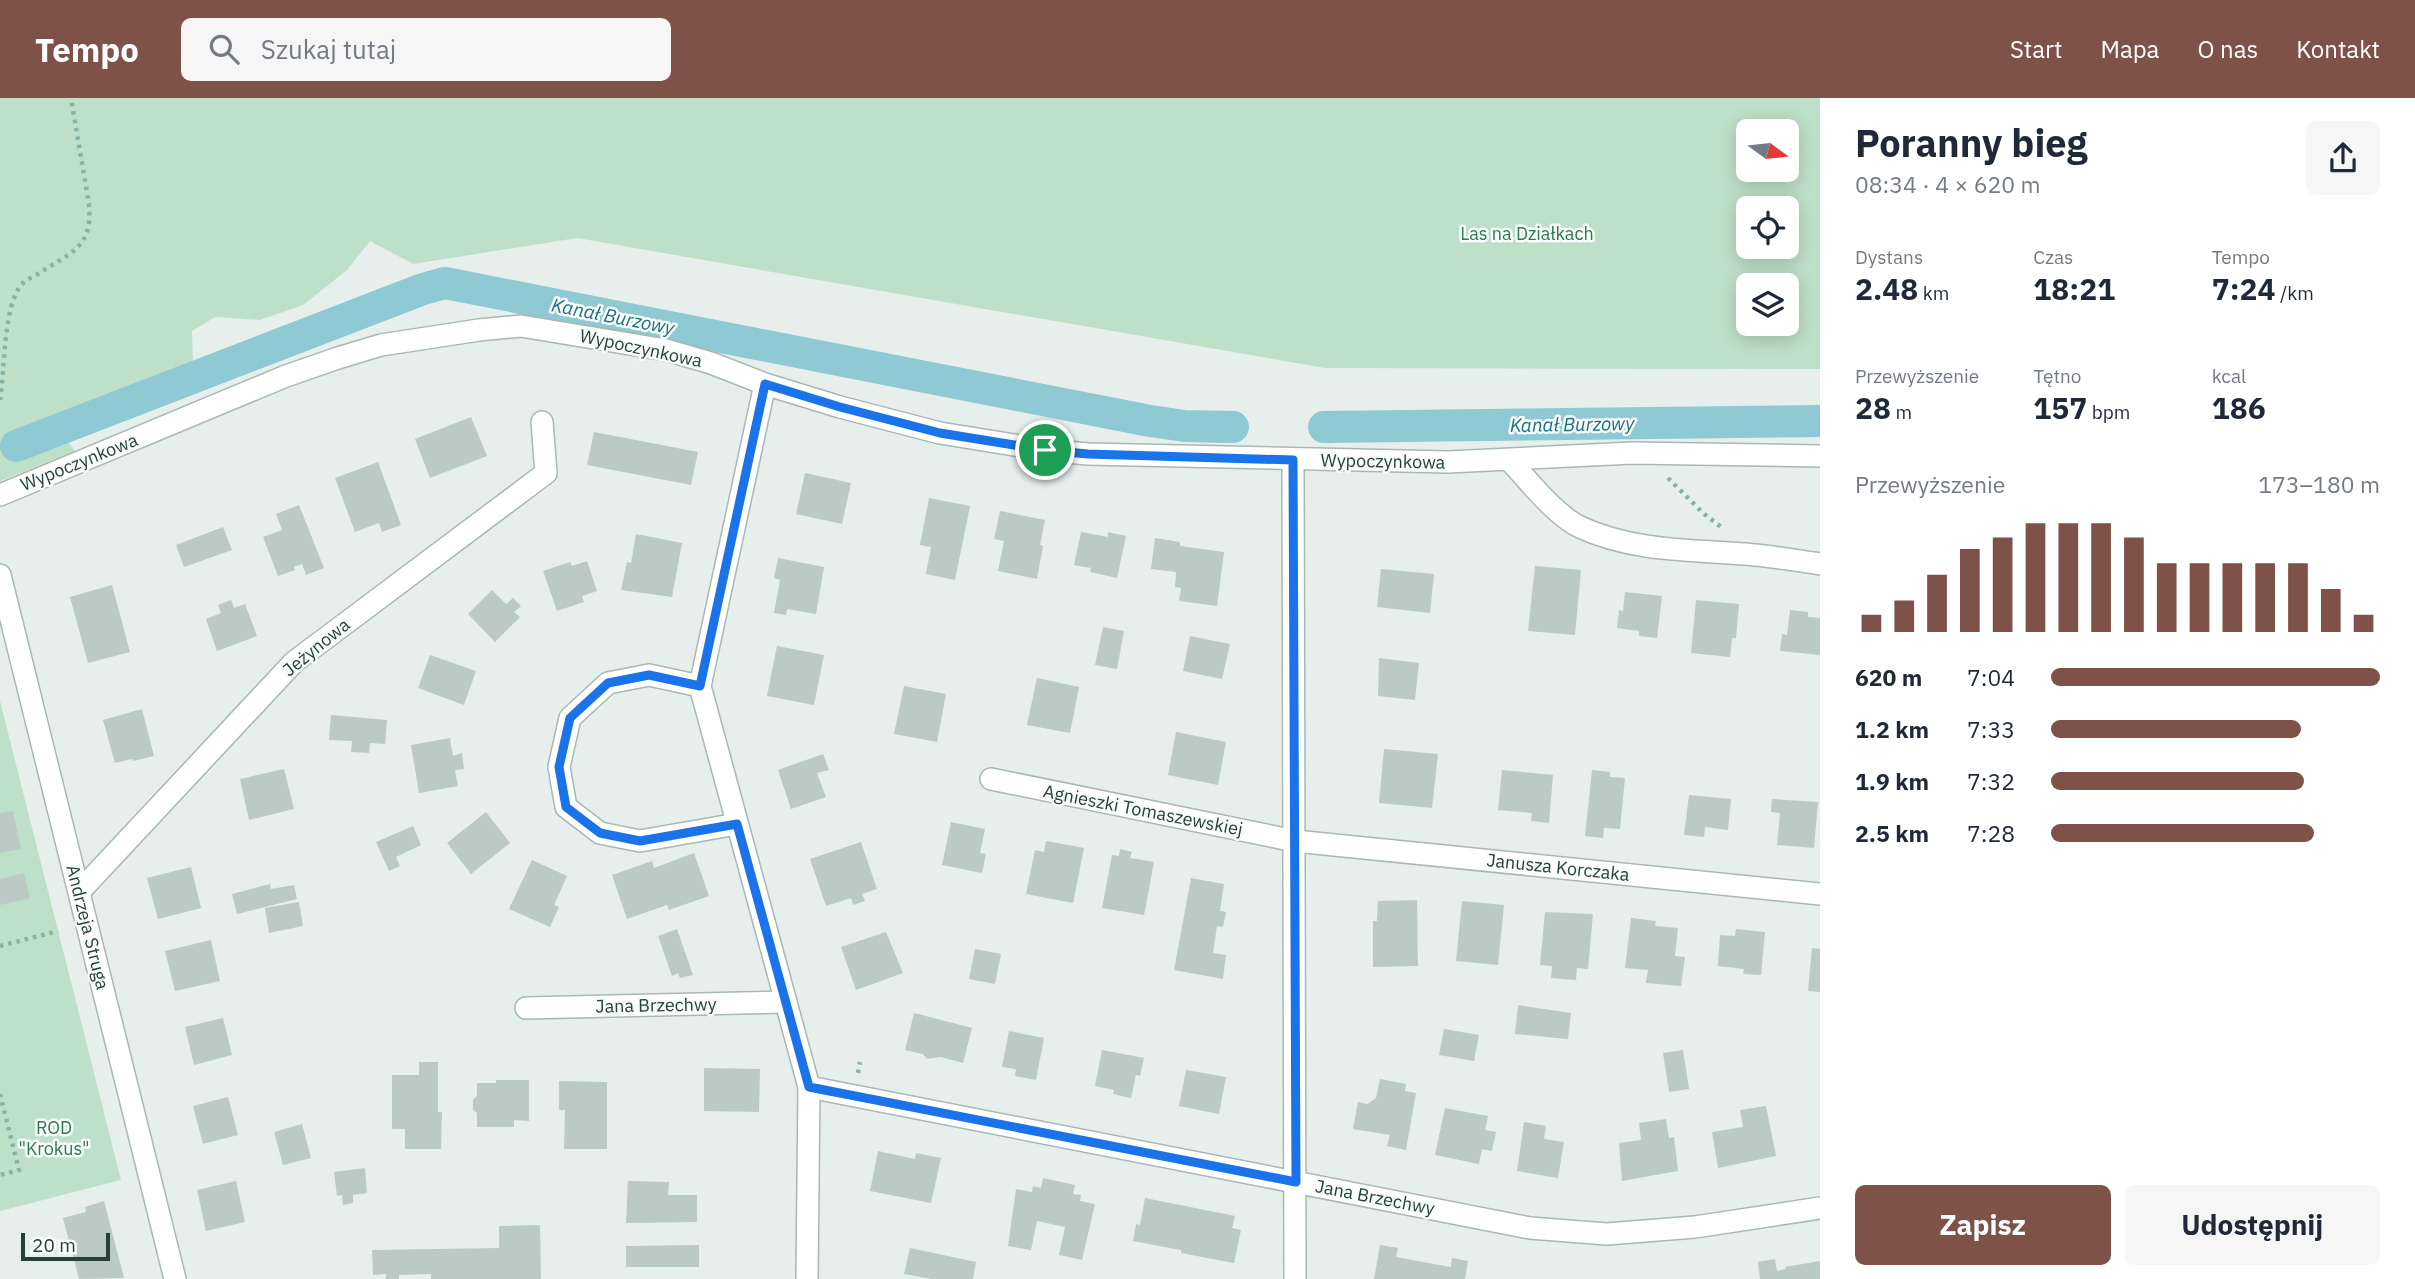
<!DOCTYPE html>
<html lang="pl">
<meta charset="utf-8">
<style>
:root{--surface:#fff;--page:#f6f6f7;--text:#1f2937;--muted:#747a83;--accent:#7f5249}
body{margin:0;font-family:"IBM Plex Sans",sans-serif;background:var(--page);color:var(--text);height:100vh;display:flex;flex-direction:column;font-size:26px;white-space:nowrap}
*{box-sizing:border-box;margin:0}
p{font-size:23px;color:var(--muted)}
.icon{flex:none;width:38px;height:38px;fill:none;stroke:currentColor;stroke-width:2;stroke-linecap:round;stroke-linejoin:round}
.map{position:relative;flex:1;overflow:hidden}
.panel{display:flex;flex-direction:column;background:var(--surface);width:595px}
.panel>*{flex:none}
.needle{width:46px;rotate:105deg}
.buttons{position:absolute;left:1736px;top:21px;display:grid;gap:14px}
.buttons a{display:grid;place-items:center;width:63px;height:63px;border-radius:10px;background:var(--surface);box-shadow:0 4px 18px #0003;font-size:35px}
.scale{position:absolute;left:21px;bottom:18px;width:89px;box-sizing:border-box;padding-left:7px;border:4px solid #24423a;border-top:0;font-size:19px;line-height:24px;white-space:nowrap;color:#24423a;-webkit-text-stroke:5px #f7fbf9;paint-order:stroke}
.pin{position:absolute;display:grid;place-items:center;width:60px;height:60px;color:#fff;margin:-30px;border:4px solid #fff;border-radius:50%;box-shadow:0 2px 7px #0007}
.round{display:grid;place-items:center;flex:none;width:74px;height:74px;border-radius:10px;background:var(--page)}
.overview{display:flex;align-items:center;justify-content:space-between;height:119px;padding:0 35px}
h1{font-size:38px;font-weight:700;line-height:52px}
.figures{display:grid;grid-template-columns:repeat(3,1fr);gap:10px;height:119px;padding:7px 35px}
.figures div{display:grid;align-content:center}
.figures b{font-size:30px;font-weight:700}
.figures small{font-size:19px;font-weight:400}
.figures p{font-size:19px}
.chart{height:196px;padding:14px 35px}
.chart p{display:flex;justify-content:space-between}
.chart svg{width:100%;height:126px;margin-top:7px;stroke:var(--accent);stroke-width:6}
.button{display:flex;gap:14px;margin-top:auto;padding:14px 35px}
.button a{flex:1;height:80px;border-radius:10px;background:var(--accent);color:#fff;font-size:28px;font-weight:700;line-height:80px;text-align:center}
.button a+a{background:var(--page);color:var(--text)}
ul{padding:0 35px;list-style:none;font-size:23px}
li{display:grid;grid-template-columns:112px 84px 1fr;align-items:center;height:52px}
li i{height:18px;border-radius:9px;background:var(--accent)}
header{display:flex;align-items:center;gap:42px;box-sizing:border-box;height:98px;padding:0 35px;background:var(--accent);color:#fff}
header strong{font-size:33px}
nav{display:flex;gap:38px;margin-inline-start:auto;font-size:24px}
.search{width:490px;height:63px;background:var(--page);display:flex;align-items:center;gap:18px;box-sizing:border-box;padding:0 24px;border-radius:10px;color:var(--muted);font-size:26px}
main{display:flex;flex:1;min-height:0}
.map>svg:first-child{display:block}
</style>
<header>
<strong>Tempo</strong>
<div class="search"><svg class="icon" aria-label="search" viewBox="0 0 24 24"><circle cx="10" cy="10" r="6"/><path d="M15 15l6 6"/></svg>Szukaj tutaj</div>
<nav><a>Start</a><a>Mapa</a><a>O nas</a><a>Kontakt</a></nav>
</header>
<main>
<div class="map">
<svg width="1820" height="1181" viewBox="0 0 1820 1181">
<rect width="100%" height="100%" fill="#e6efeb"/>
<g fill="#bfe0c8" fill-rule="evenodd">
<path d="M 0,0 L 1820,0 L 1820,271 L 1325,270 L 577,140 L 413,166 L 370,143 L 347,172 L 303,207 L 260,222 L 215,219 L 192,233 L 193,269 L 53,325 L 75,353 L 0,383 ZM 1787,33 L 1787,72 L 1748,72 L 1748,33 ZM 1787,110 L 1787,149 L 1748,149 L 1748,110 ZM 1787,187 L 1787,226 L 1748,226 L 1748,187 Z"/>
<polygon points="0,603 121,1082 0,1113"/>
</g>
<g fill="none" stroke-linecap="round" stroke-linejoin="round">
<g stroke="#8ec9d4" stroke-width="32">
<polyline points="1324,329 1820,323"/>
<polyline points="16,348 423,191 445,185 1150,323 1185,328 1233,329"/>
</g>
</g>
<g fill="#bbcac4">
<polygon points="471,319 487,358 430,380 415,341"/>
<polygon points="594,334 698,354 691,387 587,367"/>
<polygon points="378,364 401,427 382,434 379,425 355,434 335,380"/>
<polygon points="805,375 851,385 842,426 796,416"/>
<polygon points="929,400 970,408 955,482 926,476 931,449 920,447"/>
<polygon points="299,407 324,470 306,477 302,466 294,469 295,472 278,478 263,439 282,432 276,416"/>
<polygon points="1000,413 1045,422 1040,447 1043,448 1037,481 998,473 1004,443 994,441"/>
<polygon points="223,429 232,452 184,469 176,447"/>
<polygon points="1081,434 1108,439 1108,434 1126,438 1117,480 1090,474 1091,470 1074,467"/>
<polygon points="636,436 682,445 672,499 621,492 627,464 631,465"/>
<polygon points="1155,440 1180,444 1180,448 1224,454 1217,508 1179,503 1181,490 1175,489 1176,474 1151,471"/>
<polygon points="778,460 824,469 816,516 787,511 786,517 774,515 780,482 774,480"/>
<polygon points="587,463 597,493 582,498 584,504 557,513 543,473 570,464 572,468"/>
<polygon points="1535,468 1581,472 1575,537 1528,533"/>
<polygon points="1381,471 1434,476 1430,515 1377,509"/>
<polygon points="112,487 130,554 88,565 70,499"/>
<polygon points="492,492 506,506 513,500 521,508 514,514 520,519 495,544 468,516"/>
<polygon points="1625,494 1662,498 1657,540 1639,538 1639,533 1617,530 1619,512 1623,513"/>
<polygon points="231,502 234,510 245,506 257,538 217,553 206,521 221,515 218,507"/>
<polygon points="1696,502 1739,506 1736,540 1732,540 1730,559 1691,555"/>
<polygon points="1790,512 1808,514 1808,519 1820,520 1820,557 1780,553 1782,536 1787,537"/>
<polygon points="1103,529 1124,533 1117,571 1095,567"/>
<polygon points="1190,538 1230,546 1222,581 1183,573"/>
<polygon points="777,548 824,557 814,607 767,598"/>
<polygon points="430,557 476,573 464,607 418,590"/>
<polygon points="1379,560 1419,565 1415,602 1378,598"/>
<polygon points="1037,580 1079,589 1070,635 1027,627"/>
<polygon points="904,588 946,596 937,644 894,636"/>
<polygon points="142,611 154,658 133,663 132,661 115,665 103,622"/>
<polygon points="331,617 387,622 385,646 370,645 369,655 351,654 352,643 329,642"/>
<polygon points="1176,634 1226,644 1218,687 1168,677"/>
<polygon points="450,640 453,658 462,655 464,671 455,672 458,688 419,695 411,647"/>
<polygon points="1384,651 1438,656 1432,710 1379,705"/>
<polygon points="823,656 829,672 817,675 826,699 791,711 778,672"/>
<polygon points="284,671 294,711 249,722 240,681"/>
<polygon points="1502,672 1553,677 1549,725 1531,723 1532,715 1498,712"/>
<polygon points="1592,672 1610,674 1610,679 1625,680 1620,731 1604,730 1603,740 1585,738"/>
<polygon points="1689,697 1731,701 1728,732 1705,729 1704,739 1684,737"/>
<polygon points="1772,701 1818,704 1814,750 1777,747 1780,715 1771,714"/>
<polygon points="13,713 21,751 0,755 0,715"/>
<polygon points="486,714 510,745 471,776 447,745"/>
<polygon points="951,724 985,731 980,755 986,756 982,775 942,767"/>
<polygon points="413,728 421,747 396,759 400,768 389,773 376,744"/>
<polygon points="1046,743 1084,750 1073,805 1026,796 1035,752 1044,754"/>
<polygon points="861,744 877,791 862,796 865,803 853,807 851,800 826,808 810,761"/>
<polygon points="1120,751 1132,754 1130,760 1154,764 1144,817 1102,810 1112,757 1119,758"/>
<polygon points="694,755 709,798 669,812 667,807 627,821 612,777 652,763 654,770"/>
<polygon points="532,762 567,778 554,807 559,809 550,829 509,811"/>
<polygon points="191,769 201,810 158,821 147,780"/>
<polygon points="24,775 30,800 0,807 0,781"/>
<polygon points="1191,780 1224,786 1220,813 1226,814 1223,829 1217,828 1213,855 1226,857 1223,881 1174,872"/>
<polygon points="270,786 271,791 294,787 297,801 237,816 232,796"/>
<polygon points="1417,802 1418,868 1373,869 1373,823 1377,823 1378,803"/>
<polygon points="1462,803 1504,807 1498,867 1456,863"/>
<polygon points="299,804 303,828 269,835 265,810"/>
<polygon points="1545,814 1593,816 1588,871 1577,870 1576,882 1551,880 1552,868 1540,867"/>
<polygon points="1631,820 1656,823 1655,828 1678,830 1675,858 1685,859 1681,888 1646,885 1648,872 1625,870"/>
<polygon points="677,831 693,877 680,880 678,875 672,878 658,838"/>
<polygon points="1736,831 1765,834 1761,877 1743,876 1744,871 1718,868 1720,837 1735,838"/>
<polygon points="886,834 903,875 856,892 841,849"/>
<polygon points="211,842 220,883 175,893 165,853"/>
<polygon points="1812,850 1820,851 1820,894 1808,893"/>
<polygon points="975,851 1001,856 995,886 969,881"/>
<polygon points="1518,907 1571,915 1568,941 1515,936"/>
<polygon points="914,915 972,930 963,965 941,959 927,961 923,956 905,952"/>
<polygon points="223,920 232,957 194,967 185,929"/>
<polygon points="1444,931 1479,937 1474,963 1439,957"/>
<polygon points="1009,933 1044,940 1036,982 1015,978 1016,971 1002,969"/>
<polygon points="1102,952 1144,960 1140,978 1136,977 1131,1000 1113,996 1114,992 1095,988"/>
<polygon points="1683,952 1689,991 1669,994 1663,955"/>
<polygon points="419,964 438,964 438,1014 442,1014 441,1051 405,1051 405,1031 392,1031 392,977 419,977"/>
<polygon points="704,970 760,971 759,1014 704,1013"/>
<polygon points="1186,972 1226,979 1219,1016 1179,1008"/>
<polygon points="1380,981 1406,986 1405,993 1416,995 1406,1052 1387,1048 1390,1037 1353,1031 1358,1004 1367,1006 1376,1000"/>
<polygon points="496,982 529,982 529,1023 514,1022 514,1029 477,1029 477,1015 473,1012 473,1002 477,998 477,985 496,985"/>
<polygon points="559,983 607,984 607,1051 564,1051 565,1012 559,1012"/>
<polygon points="228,999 238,1037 203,1046 193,1008"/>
<polygon points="1766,1008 1776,1058 1718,1070 1712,1034 1743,1029 1740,1012"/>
<polygon points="1445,1010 1488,1018 1485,1032 1496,1034 1492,1053 1482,1051 1479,1066 1435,1057"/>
<polygon points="1666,1021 1669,1040 1674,1039 1678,1073 1622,1083 1619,1045 1641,1042 1639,1025"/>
<polygon points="1524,1024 1546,1028 1544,1041 1564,1044 1558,1080 1517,1073"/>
<polygon points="302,1026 311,1060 283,1067 274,1034"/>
<polygon points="878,1053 915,1061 916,1055 941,1060 931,1105 870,1093"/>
<polygon points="365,1070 367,1095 353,1097 353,1105 343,1107 342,1097 337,1098 334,1074"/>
<polygon points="1043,1080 1075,1087 1073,1096 1081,1097 1080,1103 1095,1106 1082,1162 1059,1157 1065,1129 1037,1123 1031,1152 1008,1148 1016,1091 1032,1094 1033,1088 1041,1090"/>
<polygon points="236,1083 245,1124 206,1133 197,1092"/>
<polygon points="628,1083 669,1084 668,1097 697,1097 697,1124 626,1125"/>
<polygon points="1145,1100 1235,1118 1232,1130 1241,1132 1234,1165 1181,1155 1181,1152 1133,1143 1136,1126 1140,1127"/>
<polygon points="104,1103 124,1180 79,1181 63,1120 86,1114 85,1109"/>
<polygon points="540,1127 541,1181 431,1181 431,1176 399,1177 399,1181 386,1181 386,1176 373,1177 372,1152 499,1150 499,1128"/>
<polygon points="699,1147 699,1169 626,1169 626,1148"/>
<polygon points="1380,1147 1398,1150 1396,1159 1451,1169 1452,1160 1468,1163 1465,1181 1374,1181"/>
<polygon points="910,1150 976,1164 973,1181 932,1181 904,1176"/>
<polygon points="1775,1161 1777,1173 1786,1171 1785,1169 1820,1163 1820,1181 1760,1181 1758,1164"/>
</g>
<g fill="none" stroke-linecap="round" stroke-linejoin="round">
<defs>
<g id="street">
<polyline points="765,286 700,588 809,989 807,1181"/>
<polyline points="1293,362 1295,1181"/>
<path d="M 1510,363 C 1529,383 1556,418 1580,429 C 1631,453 1690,452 1745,456 C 1770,458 1795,462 1820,466"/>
<polyline points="0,397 286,278 338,260 381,247 479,232 521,228 666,252 711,265 765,286 840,309 940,335 1045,352 1088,356 1448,364 1632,355 1820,358"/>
<polyline points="0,477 175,1181"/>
<polyline points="700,588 649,577 608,585 570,620 559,669 566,709 600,735 640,743 737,726"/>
<polyline points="991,681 1295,743 1820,796"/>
<polyline points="80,793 294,564 546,375 542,324"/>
<polyline points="526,910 786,904"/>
<polyline points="809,989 1530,1130 1607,1136 1695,1129 1820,1110"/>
</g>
</defs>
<use href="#street" stroke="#a8b8b2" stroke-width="24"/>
<g stroke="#86b3a5" stroke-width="4.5" stroke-dasharray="3.5 5" stroke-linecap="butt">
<path d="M 0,302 C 5,272 3,207 22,186 C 27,181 35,178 41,174 C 72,154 93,149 89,106 L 71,0"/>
<polyline points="1668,380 1703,415 1721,429"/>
<polyline points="0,848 58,833"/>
<polyline points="858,975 860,964"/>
<polyline points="0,996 19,1072 0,1077"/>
</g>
<use href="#street" stroke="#fff" stroke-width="21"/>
</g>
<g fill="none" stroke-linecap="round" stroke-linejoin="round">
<defs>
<polygon id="route" points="765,286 840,309 940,335 1045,352 1088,356 1293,362 1296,1084 809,989 737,726 640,743 600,735 566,709 559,669 570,620 608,585 649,577 700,588"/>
</defs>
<use href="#route" stroke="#fff" stroke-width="14"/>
<use href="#route" stroke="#1a73e8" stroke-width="9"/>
</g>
<g text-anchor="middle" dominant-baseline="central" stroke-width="5" stroke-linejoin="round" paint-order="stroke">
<g font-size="18" fill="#2d7a4b" stroke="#f7fbf9">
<text x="1527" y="135">Las na Działkach</text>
<text x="54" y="1029">ROD<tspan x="54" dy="21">"Krokus"</tspan></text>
</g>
<g font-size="18" fill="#24423a" stroke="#f7fbf9">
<text transform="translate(641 250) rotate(12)">Wypoczynkowa</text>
<text transform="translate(1383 363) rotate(1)">Wypoczynkowa</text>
<text transform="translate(79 364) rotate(-22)">Wypoczynkowa</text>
<text transform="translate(316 549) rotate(-39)">Jeżynowa</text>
<text transform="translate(1143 712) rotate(11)">Agnieszki Tomaszewskiej</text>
<text transform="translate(1558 769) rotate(6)">Janusza Korczaka</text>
<text transform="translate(88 829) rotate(76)">Andrzeja Struga</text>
<text transform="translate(656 907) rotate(-1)">Jana Brzechwy</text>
<text transform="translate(1375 1099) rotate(11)">Jana Brzechwy</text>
</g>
<g font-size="19" font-style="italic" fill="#1c6f80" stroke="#f7fbf9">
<text transform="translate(613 218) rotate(11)">Kanał Burzowy</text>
<text transform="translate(1572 326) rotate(-1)">Kanał Burzowy</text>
</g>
</g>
</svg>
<div class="buttons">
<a><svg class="needle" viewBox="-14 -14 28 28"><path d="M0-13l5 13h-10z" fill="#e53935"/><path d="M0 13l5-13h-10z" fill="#747a83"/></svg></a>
<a><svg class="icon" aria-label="locate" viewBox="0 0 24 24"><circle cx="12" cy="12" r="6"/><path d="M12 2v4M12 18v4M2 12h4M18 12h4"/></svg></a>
<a><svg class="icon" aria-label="layers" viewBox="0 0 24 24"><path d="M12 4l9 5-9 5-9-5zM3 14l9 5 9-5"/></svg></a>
</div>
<div class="scale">20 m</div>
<div class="pin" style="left:1045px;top:352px;background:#1e9e55"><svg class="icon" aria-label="arrive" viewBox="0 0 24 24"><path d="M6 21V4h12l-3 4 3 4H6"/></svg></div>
</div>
<section class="panel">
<div class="overview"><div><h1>Poranny bieg</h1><p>08:34 · 4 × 620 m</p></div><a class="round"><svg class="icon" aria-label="share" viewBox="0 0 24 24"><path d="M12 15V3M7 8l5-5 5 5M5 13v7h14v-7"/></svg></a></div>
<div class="figures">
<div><p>Dystans</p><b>2.48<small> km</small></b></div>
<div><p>Czas</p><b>18:21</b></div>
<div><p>Tempo</p><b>7:24<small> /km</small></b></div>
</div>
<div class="figures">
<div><p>Przewyższenie</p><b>28<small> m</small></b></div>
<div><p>Tętno</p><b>157<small> bpm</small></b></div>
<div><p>kcal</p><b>186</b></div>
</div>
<div class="chart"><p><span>Przewyższenie</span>173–180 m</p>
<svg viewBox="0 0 160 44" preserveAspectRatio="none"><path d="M5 44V38M15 44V33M25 44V24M35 44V15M45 44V11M55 44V6M65 44V6M75 44V6M85 44V11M95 44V20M105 44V20M115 44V20M125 44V20M135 44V20M145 44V29M155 44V38"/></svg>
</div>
<ul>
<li><b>620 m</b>7:04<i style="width:100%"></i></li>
<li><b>1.2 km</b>7:33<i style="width:76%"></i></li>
<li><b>1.9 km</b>7:32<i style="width:77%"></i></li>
<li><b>2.5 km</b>7:28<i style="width:80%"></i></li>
</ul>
<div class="button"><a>Zapisz</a><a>Udostępnij</a></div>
</section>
</main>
